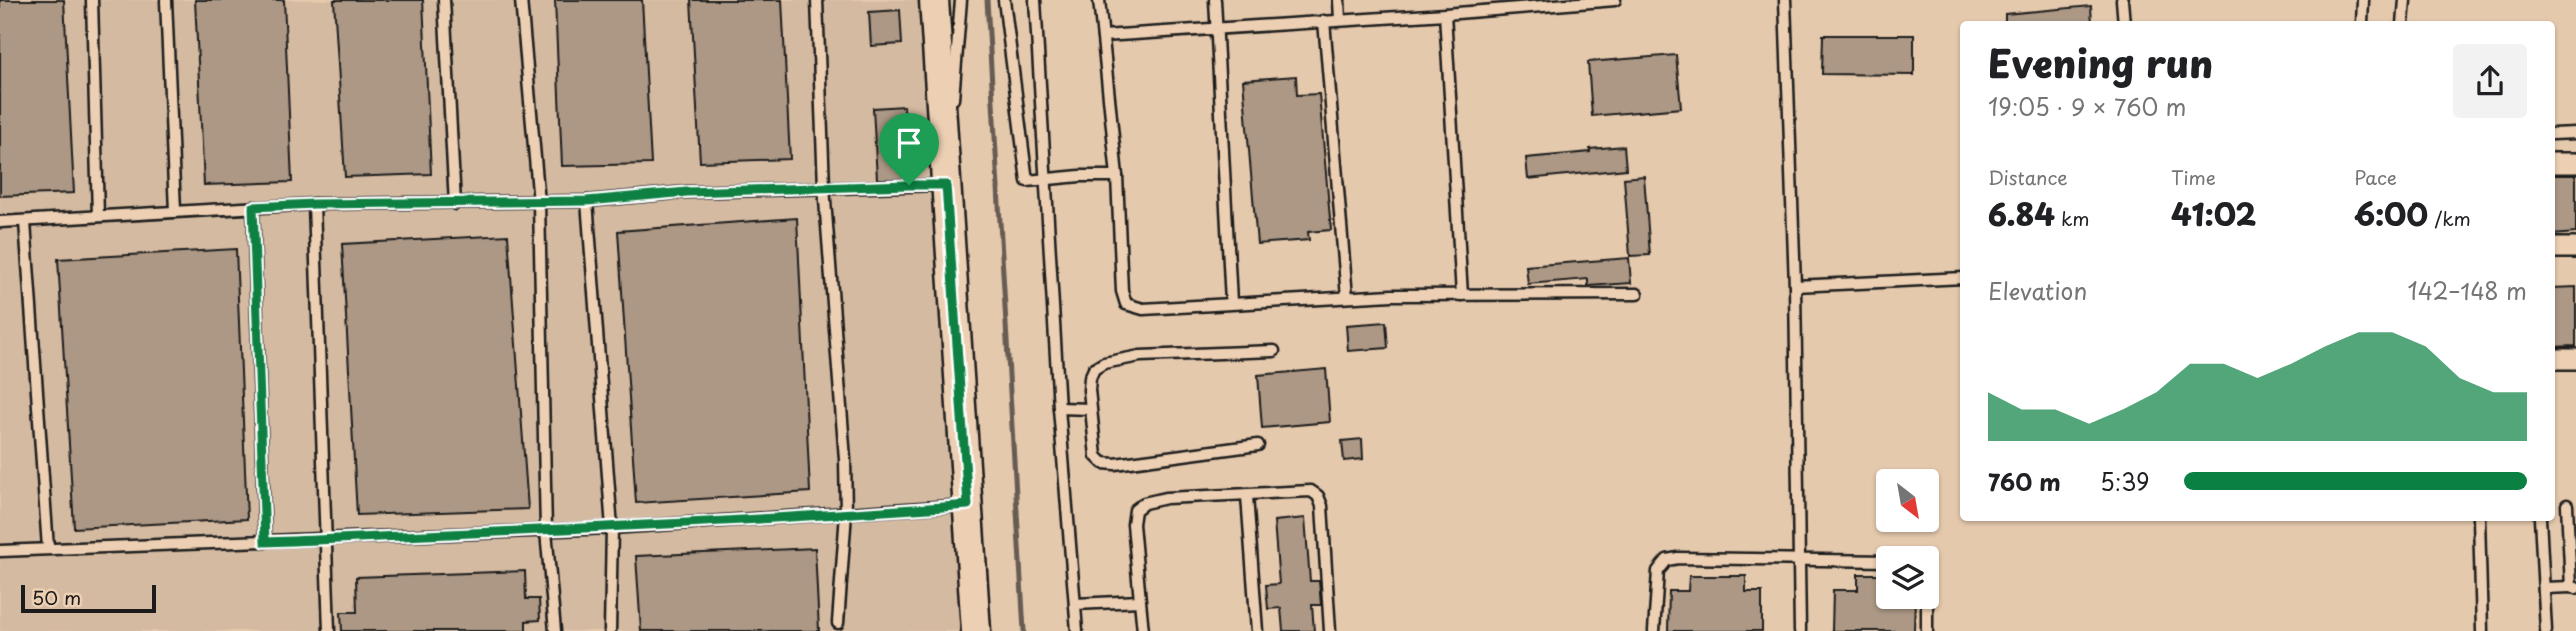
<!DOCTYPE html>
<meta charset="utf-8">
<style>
:root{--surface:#fff;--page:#f2f2f2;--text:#202124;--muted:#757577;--accent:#0b8043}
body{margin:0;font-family:"Playpen Sans",sans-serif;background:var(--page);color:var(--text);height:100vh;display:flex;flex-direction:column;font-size:26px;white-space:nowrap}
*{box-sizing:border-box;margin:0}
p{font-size:23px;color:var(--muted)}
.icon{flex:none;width:38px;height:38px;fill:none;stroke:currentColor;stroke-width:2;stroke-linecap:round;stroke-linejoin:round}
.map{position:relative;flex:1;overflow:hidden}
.panel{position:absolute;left:1960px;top:21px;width:595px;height:500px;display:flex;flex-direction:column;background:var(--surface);border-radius:7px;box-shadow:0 2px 5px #0004}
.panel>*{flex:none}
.needle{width:46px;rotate:149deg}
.buttons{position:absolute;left:1876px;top:469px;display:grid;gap:14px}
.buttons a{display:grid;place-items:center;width:63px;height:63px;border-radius:7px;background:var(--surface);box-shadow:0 2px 5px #0004;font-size:35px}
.scale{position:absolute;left:21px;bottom:18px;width:135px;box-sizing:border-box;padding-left:7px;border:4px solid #1c1c1c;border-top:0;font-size:19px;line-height:24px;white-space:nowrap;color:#1c1c1c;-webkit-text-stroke:5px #edd0b3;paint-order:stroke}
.pin{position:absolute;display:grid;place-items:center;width:60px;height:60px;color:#fff;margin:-72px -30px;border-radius:50% 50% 50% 0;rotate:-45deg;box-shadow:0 0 7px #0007}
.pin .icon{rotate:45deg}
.round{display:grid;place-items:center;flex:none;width:74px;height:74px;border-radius:7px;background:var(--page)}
.headline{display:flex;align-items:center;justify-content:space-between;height:119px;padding:0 28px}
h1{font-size:38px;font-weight:800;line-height:52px}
.figures{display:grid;grid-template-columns:repeat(3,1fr);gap:10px;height:119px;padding:7px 28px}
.figures div{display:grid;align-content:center}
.figures b{font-size:30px;font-weight:800}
.figures small{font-size:19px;font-weight:400}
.figures p{font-size:19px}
.chart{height:196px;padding:14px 28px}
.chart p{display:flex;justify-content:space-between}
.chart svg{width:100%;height:126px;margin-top:7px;fill:var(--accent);opacity:.7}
ul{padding:0 28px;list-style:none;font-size:23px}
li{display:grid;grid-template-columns:112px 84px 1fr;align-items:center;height:52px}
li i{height:18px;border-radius:9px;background:var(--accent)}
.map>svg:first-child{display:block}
</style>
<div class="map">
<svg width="2576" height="631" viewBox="0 0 2576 631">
<rect width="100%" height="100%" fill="#e5c9ad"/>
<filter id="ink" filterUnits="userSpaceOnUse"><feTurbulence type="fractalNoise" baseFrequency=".0143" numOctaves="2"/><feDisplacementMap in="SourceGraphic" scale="14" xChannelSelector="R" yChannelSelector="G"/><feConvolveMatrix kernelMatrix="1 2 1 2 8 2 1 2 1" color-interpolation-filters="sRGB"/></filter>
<g filter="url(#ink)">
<polygon fill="#d4baa1" points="0,0 931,0 959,631 0,631"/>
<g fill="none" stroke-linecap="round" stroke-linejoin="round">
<polyline stroke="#665c52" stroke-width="5" points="987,0 1024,631"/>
</g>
<g fill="#ac9885" stroke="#1c1c1c" stroke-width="2">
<polygon points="0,0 64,0 74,193 0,196"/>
<polygon points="195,0 284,0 292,182 204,185"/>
<polygon points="334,0 423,0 431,174 345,177"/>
<polygon points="555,0 642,0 651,164 562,166"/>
<polygon points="691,0 782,0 790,159 700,162"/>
<polygon points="2091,6 2092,24 2005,24 2005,14"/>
<polygon points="900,10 902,44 871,46 869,12"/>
<polygon points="1823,35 1914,35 1914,75 1822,74"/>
<polygon points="1676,55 1681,108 1592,116 1588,62"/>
<polygon points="1296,76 1297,95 1319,94 1331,230 1308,232 1309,240 1257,244 1243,80"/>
<polygon points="904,106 908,179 877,179 873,108"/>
<polygon points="1624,146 1626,169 1528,179 1526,158 1590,152 1590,149"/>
<polygon points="2552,175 2576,175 2576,233 2552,235"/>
<polygon points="1644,176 1650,255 1630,256 1624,178"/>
<polygon points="797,218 810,492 636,503 618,231"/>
<polygon points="508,235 528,509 357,515 342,244"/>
<polygon points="236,249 247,519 74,528 58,259"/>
<polygon points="1629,258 1631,283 1588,286 1588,279 1528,284 1526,266"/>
<polygon points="2576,287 2576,346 2552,347 2552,288"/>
<polygon points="1386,322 1388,348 1348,351 1346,325"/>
<polygon points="1326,369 1330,422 1262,428 1258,375"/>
<polygon points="1362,439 1363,459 1344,461 1342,441"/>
<polygon points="1305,518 1310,581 1319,581 1321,605 1312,605 1314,631 1283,631 1281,608 1268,609 1266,585 1279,584 1274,521"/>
<polygon points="815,548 819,631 641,631 636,556"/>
<polygon points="525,571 526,599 539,599 540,620 526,621 526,631 342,631 341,612 357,612 356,577"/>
<polygon points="1858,574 1888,574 1888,597 1915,597 1914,631 1832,631 1833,590 1858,590"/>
<polygon points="1689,576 1746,576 1746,592 1762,592 1762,631 1668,631 1669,591 1688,591"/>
</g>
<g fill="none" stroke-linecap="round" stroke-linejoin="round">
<defs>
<g id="lane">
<polyline points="92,0 98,216"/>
<polyline points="166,0 175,211"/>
<polyline points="444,0 455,204"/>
<polyline points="521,0 539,203 546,531 555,631"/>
<polyline points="1004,0 1027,181 1080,176 1117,176"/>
<polyline points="1035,0 1059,408 1077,631"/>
<polyline points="1099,0 1117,176 1122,291 1126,304 1143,309 1392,295 1637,294"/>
<polyline points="1215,0 1231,302"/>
<polyline points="1339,0 1340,20"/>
<polyline points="1785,0 1795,286 1800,631"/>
<polyline points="2122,0 2124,24"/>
<polyline points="1445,14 1462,295"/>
<polyline points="1324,21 1347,297"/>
<polyline points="2362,24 2363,0"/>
<polyline points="2403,24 2405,0"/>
<polyline points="1103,36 1445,14 1615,0"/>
<polyline points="953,99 961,0"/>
<polyline points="2552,134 2576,133"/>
<polyline points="587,201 612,528 610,631"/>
<polyline points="314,204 329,631"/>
<polyline points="253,207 265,542"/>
<polyline points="0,222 314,204 587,201 687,192 943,185"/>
<polyline points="25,222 48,548"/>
<polyline points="1795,286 1964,278"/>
<polyline points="1059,408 1090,409"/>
<polyline points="1258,445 1115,464 1103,463 1096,456 1089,390 1090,378 1094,369 1104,363 1140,356 1274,351"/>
<polyline points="1247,496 1257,631"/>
<polyline points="2567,505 2571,587 2576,588"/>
<polyline points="2479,518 2482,631"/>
<polyline points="2540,518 2546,631"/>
<polyline points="0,551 612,528 846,513 845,459 824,187 817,0"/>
<polyline points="2544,588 2571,587"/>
<polyline points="1927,595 1927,631"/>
<polyline points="1140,601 1143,631"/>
<polyline points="1075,604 1140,601 1133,524 1135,510 1144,503 1166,498 1311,491 1318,496 1322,506 1330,631"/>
<polyline points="838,623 846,513 967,505"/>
<polyline points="1654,631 1658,571 1667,560 1678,558 1888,561"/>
</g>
<g id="street">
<polyline points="2552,163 2576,163"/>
<polyline points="2552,248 2576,248"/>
<polyline points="2552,359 2576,359"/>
</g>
<polyline id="secondary" points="934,0 976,631"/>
</defs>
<use href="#lane" stroke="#1c1c1c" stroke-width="15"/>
<use href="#street" stroke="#1c1c1c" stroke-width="24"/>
<use href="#secondary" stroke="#1c1c1c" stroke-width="33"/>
<use href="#lane" stroke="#edd0b3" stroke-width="10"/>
<use href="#street" stroke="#edd0b3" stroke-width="19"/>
<use href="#secondary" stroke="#edd0b3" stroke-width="28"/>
</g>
</g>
<g fill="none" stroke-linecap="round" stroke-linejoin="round" filter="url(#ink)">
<defs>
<path id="route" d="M 909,185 L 946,185 L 968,505 C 734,523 500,532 265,542 L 253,207 L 314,204 L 587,201 L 687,192 Z"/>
</defs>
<use href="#route" stroke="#fff" stroke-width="14"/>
<use href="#route" stroke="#0b8043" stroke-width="9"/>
</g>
</svg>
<div class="buttons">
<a><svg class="needle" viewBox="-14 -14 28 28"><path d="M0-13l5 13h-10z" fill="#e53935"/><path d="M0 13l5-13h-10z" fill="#757577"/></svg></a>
<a><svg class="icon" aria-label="layers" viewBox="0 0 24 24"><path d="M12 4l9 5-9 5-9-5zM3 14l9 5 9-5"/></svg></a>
</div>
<div class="scale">50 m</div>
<div class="pin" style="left:909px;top:185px;background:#1e9e55"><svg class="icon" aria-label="arrive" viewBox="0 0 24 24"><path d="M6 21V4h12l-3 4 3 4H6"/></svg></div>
<section class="panel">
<div class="headline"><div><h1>Evening run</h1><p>19:05 · 9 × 760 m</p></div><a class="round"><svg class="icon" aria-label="share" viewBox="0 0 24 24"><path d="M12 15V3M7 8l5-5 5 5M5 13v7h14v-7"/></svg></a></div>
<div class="figures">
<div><p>Distance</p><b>6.84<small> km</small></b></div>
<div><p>Time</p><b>41:02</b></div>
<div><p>Pace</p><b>6:00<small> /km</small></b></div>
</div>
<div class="chart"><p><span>Elevation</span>142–148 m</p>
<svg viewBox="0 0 160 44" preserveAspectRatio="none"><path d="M0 44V27L10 33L20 33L30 38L40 33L50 27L60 17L70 17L80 22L90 17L100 11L110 6L120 6L130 11L140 22L150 27L160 27V44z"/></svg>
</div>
<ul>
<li><b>760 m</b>5:39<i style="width:100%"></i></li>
</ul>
</section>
</div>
